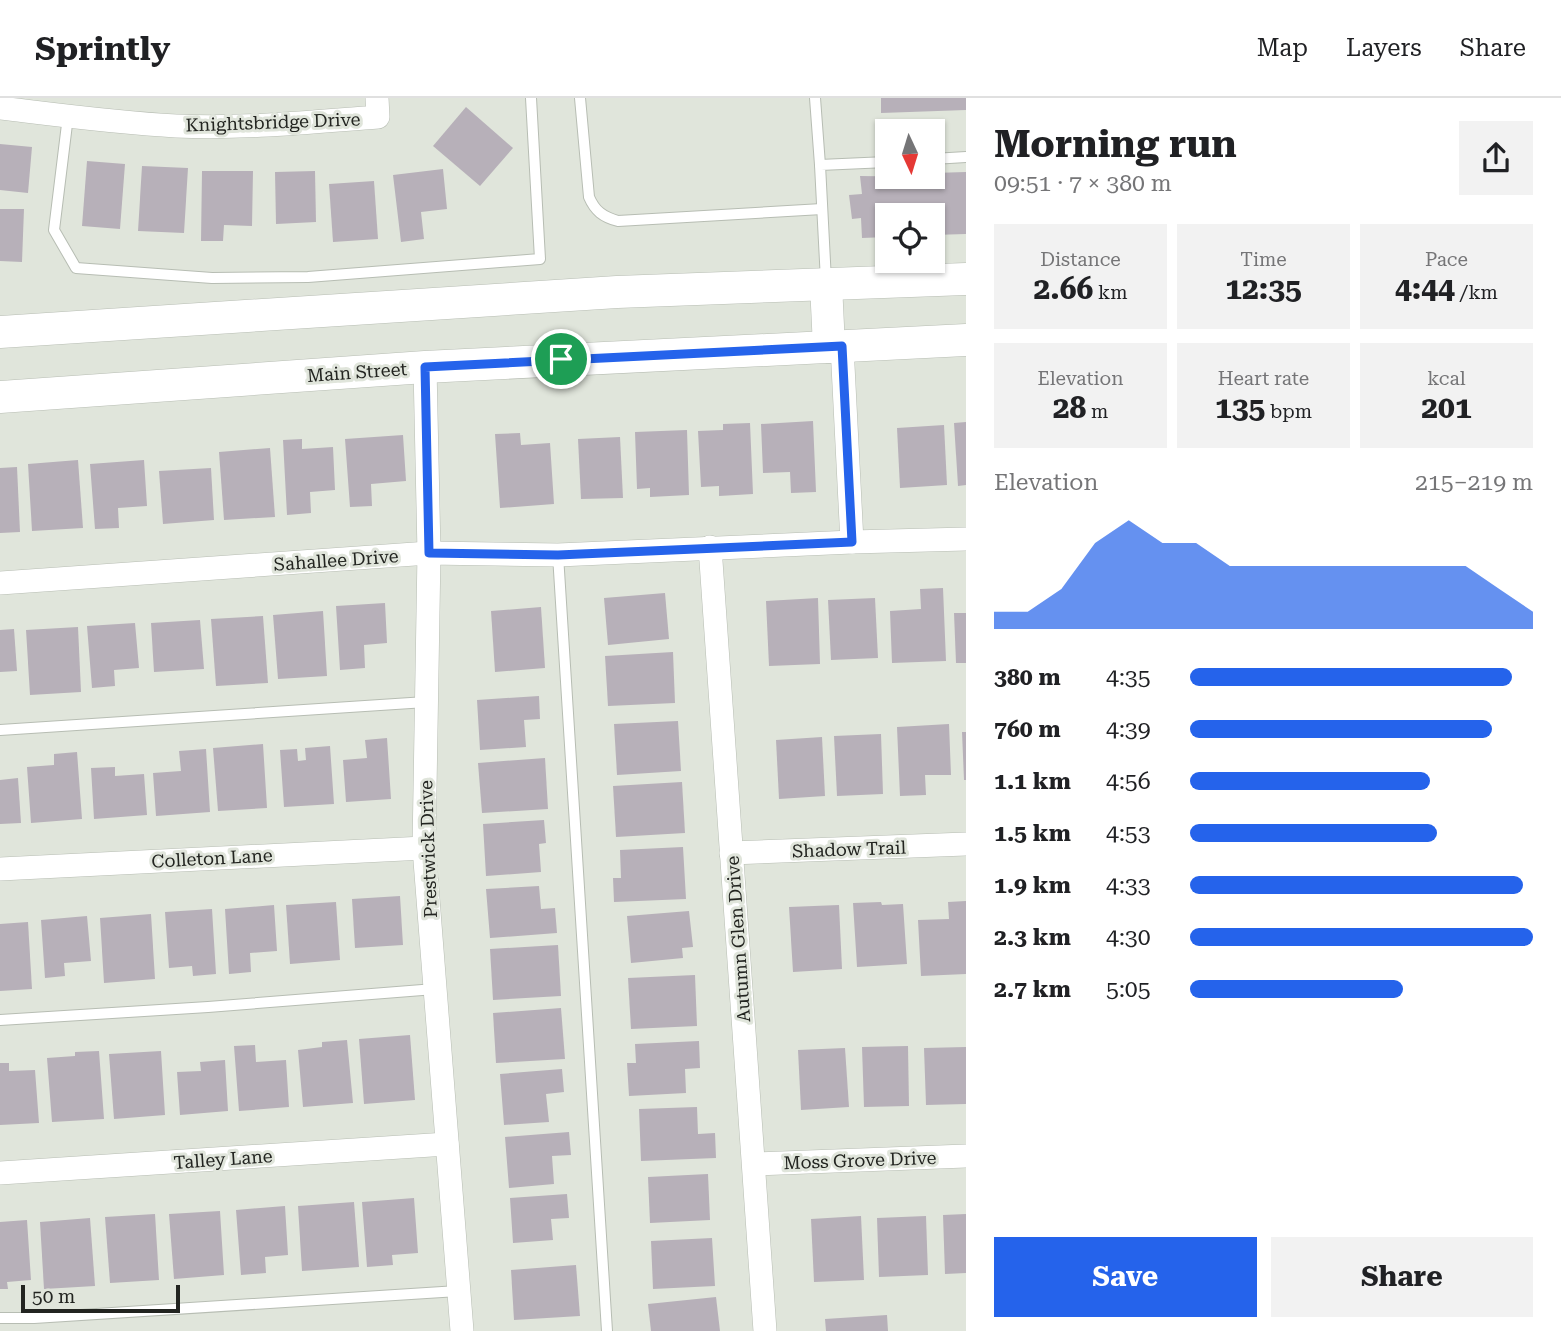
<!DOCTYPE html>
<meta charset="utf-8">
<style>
:root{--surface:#fff;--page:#f2f2f2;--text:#202124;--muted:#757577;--line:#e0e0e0;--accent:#2563eb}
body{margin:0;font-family:"Roboto Serif",serif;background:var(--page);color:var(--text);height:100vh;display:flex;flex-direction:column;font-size:26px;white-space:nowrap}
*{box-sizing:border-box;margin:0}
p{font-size:23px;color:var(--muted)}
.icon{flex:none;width:38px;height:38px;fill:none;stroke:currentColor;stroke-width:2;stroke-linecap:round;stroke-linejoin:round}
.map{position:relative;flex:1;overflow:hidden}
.side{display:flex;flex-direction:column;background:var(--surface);width:595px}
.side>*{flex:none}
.needle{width:46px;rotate:176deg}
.fabs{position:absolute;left:875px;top:21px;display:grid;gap:14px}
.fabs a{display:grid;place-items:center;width:70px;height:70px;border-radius:0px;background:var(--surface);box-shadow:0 2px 5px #0004;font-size:35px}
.scale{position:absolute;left:21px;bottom:18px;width:159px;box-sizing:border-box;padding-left:7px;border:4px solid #222420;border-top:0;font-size:19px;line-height:24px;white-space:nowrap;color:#222420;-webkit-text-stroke:5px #e0e5db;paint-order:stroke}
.pin{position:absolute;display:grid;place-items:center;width:60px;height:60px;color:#fff;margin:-30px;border:4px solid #fff;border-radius:50%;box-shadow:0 2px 7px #0007}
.round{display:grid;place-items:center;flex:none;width:74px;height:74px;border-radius:0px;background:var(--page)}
.head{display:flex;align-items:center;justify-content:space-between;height:119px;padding:0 28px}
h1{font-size:38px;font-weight:700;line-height:52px}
.figures{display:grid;grid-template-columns:repeat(3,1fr);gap:10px;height:119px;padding:7px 28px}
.figures div{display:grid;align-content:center;border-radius:0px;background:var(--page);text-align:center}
.figures b{font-size:30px;font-weight:700}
.figures small{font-size:19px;font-weight:400}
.figures p{font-size:19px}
.chart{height:196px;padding:14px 28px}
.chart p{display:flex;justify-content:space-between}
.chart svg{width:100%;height:126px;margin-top:7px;fill:var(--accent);opacity:.7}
.cta{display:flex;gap:14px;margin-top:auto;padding:14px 28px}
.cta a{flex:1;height:80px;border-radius:0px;background:var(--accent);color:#fff;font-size:28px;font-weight:700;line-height:80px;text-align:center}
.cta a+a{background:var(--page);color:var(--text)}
ul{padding:0 28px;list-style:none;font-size:23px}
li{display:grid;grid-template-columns:112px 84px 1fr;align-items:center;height:52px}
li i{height:18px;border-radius:9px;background:var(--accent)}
header{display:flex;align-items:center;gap:42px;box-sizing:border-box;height:98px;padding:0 35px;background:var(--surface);border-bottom:2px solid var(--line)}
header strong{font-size:33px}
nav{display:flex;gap:38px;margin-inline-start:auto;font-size:24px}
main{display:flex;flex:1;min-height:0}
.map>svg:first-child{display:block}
</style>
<header>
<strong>Sprintly</strong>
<nav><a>Map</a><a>Layers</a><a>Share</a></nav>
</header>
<main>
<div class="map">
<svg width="966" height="1233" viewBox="0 0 966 1233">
<rect width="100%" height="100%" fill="#e0e5db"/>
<g fill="#b7b0b9">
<polygon points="881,0 966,0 966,12 881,15"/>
<polygon points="466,9 513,50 480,88 433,48"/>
<polygon points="0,46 32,49 28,95 0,92"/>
<polygon points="87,63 125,66 120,131 82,128"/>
<polygon points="142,68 188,70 184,135 138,133"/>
<polygon points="443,71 447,111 421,114 424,141 401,144 393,77"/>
<polygon points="202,73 253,73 252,128 224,127 223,143 201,143"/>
<polygon points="315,73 316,124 276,126 275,74"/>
<polygon points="966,74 966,136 933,137 933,117 887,117 887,139 862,140 861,120 852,121 849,97 862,96 860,78 933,79 933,75"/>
<polygon points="374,83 378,141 333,144 329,86"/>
<polygon points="0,111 24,111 22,164 0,163"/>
<polygon points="813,323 816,394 791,395 790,374 763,375 761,326"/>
<polygon points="966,324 966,387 958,388 954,325"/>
<polygon points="750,325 753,396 719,398 719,388 701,389 698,333 723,332 723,326"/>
<polygon points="944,327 947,387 900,390 897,330"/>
<polygon points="687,332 689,397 650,399 650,390 637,391 635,334"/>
<polygon points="520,335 521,347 550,345 554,406 500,410 495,336"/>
<polygon points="403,337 406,383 371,386 372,408 350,409 345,341"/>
<polygon points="620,339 623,400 581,401 578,341"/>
<polygon points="302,341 302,351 333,349 335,392 310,394 311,415 287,417 283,342"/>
<polygon points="270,350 275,419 224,422 219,354"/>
<polygon points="78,362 83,430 32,433 28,366"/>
<polygon points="144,362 147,408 118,410 119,430 95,431 90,366"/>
<polygon points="17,369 20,434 0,435 0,370"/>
<polygon points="211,370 214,422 163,426 159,373"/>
<polygon points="943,490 946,563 892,565 890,513 921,511 920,491"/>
<polygon points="665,495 669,541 608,547 604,500"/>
<polygon points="818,500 820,566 769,568 766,503"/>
<polygon points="875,500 878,560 831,562 828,502"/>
<polygon points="385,505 387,545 364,547 365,570 340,572 336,508"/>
<polygon points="541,509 545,570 495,574 491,513"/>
<polygon points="323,513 327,578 278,581 273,517"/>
<polygon points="954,515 966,515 966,565 956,565"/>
<polygon points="263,518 268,585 216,588 211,521"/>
<polygon points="200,522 204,571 154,574 151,525"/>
<polygon points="135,525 139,570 114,572 115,588 92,590 87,528"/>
<polygon points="78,529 81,594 30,597 26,532"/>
<polygon points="14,531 17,573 0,574 0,532"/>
<polygon points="673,554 675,605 608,608 605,558"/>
<polygon points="539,598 540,621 524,622 526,649 480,652 477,602"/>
<polygon points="678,623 681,673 617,677 614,626"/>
<polygon points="949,626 951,677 925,677 926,697 900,698 897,629"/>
<polygon points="962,634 966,634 966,682 964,682"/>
<polygon points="881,636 883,696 837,698 834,638"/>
<polygon points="822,639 825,698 779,701 776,642"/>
<polygon points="387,640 391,701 346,704 343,662 367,660 365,642"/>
<polygon points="263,646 267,710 218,713 213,650"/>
<polygon points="330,648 334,706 284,709 280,652 297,651 298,663 306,662 305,650"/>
<polygon points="206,651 210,714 156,718 153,675 181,673 179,653"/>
<polygon points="77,654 82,721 31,725 27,669 54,667 54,656"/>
<polygon points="545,660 548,711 482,715 478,665"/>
<polygon points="115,669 115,678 144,676 147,717 94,721 91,670"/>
<polygon points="18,680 21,725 0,726 0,682"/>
<polygon points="682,684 685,735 616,739 613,688"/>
<polygon points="544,722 546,745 539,746 541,774 486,778 483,726"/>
<polygon points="683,749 686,801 614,804 613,780 621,780 620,752"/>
<polygon points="539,788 541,811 555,810 557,835 490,840 486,791"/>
<polygon points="400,798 403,847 355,850 352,801"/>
<polygon points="966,803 966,876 921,878 918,822 949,821 948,804"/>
<polygon points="336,804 340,862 290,866 286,807"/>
<polygon points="881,804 882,807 903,806 907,866 857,869 853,805"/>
<polygon points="274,807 277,853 250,855 251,874 229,876 225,811"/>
<polygon points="839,807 842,871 793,874 789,809"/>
<polygon points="212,811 216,876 193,878 192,868 169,870 165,814"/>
<polygon points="689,813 693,849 682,850 683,860 631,865 627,818"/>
<polygon points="151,816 155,881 104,885 100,820"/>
<polygon points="87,818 91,863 64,865 65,878 45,880 41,822"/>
<polygon points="28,824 32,891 0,893 0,826"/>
<polygon points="558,847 561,898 493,902 490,851"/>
<polygon points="695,877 697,928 631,931 628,880"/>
<polygon points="561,910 565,961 496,965 493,915"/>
<polygon points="410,937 415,1002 364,1006 359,941"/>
<polygon points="347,942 353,1005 303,1009 298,952 322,949 322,944"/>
<polygon points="699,943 700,970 685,971 686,995 629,998 627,965 636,965 635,946"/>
<polygon points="255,947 256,964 286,962 289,1009 239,1013 234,948"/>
<polygon points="908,948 909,1008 864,1009 862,949"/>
<polygon points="966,949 966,1006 926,1007 924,950"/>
<polygon points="845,950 849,1009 801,1012 798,952"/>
<polygon points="99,953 104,1021 52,1024 47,960 75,958 75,954"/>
<polygon points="161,953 165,1017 114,1021 109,956"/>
<polygon points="225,962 228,1013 180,1017 177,974 201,973 200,964"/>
<polygon points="0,965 9,965 9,973 35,972 39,1025 0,1027"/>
<polygon points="562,971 564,994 546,996 549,1024 504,1027 500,976"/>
<polygon points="697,1009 698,1036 715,1035 716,1060 641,1063 639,1011"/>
<polygon points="569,1034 571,1057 552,1058 554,1086 509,1090 505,1039"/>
<polygon points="708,1076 710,1122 650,1125 648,1079"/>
<polygon points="567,1096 569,1120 551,1121 553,1142 513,1145 510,1100"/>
<polygon points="414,1100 418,1155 392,1157 393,1167 367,1169 362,1104"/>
<polygon points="354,1104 359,1169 302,1173 298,1108"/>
<polygon points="285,1108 288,1157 265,1159 266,1175 241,1177 236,1112"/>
<polygon points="220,1113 224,1177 174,1181 169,1116"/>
<polygon points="155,1116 159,1182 110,1185 105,1119"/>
<polygon points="966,1116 966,1175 945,1176 943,1117"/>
<polygon points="861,1118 864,1182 814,1184 811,1121"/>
<polygon points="926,1118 928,1177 879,1179 877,1120"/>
<polygon points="90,1120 95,1188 44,1191 40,1124"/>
<polygon points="27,1122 31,1182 7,1184 8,1191 0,1191 0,1124"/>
<polygon points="712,1140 715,1188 653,1191 651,1143"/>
<polygon points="576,1167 580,1218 514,1222 511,1172"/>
<polygon points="716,1199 720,1233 651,1233 648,1206"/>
<polygon points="887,1217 888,1233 826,1233 825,1221"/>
</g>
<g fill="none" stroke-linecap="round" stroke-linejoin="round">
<defs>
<g id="service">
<path d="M 580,0 L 589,99 C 595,113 603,119 618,123 L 822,111"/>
<polyline points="815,0 820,67"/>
<polyline points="68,18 54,132 76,170 212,180 308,179 540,161 531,0"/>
<polyline points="933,61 966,59"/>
<polyline points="826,183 820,67 887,64"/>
<polyline points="558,457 607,1233"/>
<polyline points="0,632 426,604"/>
<polyline points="0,922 208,909 435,891"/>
<polyline points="0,1220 34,1220 458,1193"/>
</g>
<g id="minor">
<path d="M 0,10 C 58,17 117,25 176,28 C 243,31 311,24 378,19 L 377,0"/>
<polyline points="842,248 852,444"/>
<polyline points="425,269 429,455 424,750 462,1233"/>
<polyline points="710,449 765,1233"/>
<polyline points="0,485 429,455 558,457 852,444 966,441"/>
<polyline points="731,755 966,746"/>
<polyline points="0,771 424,750"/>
<polyline points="754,1066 966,1058"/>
<polyline points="0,1075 447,1046"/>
</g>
<g id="secondary">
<polyline points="826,186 829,249"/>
<polyline points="0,234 617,194 966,181"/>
<polyline points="0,299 425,269 966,242"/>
</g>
</defs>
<use href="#service" stroke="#b7bdb3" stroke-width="12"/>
<use href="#minor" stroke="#b7bdb3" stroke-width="24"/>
<use href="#secondary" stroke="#b7bdb3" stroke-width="33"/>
<use href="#service" stroke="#fff" stroke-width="10"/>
<use href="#minor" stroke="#fff" stroke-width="23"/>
<use href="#secondary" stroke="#fff" stroke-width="32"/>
</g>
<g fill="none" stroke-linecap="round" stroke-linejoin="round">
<defs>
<polygon id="route" points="842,248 852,444 558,457 429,455 425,269"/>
</defs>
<use href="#route" stroke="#fff" stroke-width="14"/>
<use href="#route" stroke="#2563eb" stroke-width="9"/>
</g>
<g text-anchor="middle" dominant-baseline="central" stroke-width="6" stroke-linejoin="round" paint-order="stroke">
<g font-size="18" fill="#222420" stroke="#e0e5db">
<text transform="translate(273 24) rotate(-2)">Knightsbridge Drive</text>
<text transform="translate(357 274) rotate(-4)">Main Street</text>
<text transform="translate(336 462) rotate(-4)">Sahallee Drive</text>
<text transform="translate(428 751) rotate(-92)">Prestwick Drive</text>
<text transform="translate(849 751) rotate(-2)">Shadow Trail</text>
<text transform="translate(212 760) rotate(-3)">Colleton Lane</text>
<text transform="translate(738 841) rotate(-94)">Autumn Glen Drive</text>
<text transform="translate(223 1061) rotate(-4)">Talley Lane</text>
<text transform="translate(860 1062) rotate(-2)">Moss Grove Drive</text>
</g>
</g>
</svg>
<div class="fabs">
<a><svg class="needle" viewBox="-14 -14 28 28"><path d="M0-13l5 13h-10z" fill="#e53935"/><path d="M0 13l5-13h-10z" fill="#757577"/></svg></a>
<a><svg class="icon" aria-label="locate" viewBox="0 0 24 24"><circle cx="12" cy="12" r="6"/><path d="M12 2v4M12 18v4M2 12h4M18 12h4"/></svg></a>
</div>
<div class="scale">50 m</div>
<div class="pin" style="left:561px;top:261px;background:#1e9e55"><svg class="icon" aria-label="arrive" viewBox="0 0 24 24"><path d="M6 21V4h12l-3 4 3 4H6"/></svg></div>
</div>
<section class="side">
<div class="head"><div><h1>Morning run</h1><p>09:51 · 7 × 380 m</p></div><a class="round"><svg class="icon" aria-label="share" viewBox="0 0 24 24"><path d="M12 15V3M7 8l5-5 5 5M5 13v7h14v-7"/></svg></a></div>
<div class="figures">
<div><p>Distance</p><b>2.66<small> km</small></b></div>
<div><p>Time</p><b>12:35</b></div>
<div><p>Pace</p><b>4:44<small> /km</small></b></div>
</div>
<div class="figures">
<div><p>Elevation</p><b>28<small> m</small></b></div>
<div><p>Heart rate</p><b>135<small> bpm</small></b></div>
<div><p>kcal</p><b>201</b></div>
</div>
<div class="chart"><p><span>Elevation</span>215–219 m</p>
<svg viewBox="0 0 160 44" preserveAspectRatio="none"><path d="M0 44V38L10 38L20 30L30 14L40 6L50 14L60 14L70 22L80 22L90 22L100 22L110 22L120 22L130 22L140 22L150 30L160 38V44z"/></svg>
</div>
<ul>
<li><b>380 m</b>4:35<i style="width:94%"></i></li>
<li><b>760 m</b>4:39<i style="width:88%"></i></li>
<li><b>1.1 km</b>4:56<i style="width:70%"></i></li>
<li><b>1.5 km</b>4:53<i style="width:72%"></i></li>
<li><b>1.9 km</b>4:33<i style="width:97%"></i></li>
<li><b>2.3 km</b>4:30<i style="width:100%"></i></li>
<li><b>2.7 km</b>5:05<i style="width:62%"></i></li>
</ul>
<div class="cta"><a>Save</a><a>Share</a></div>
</section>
</main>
